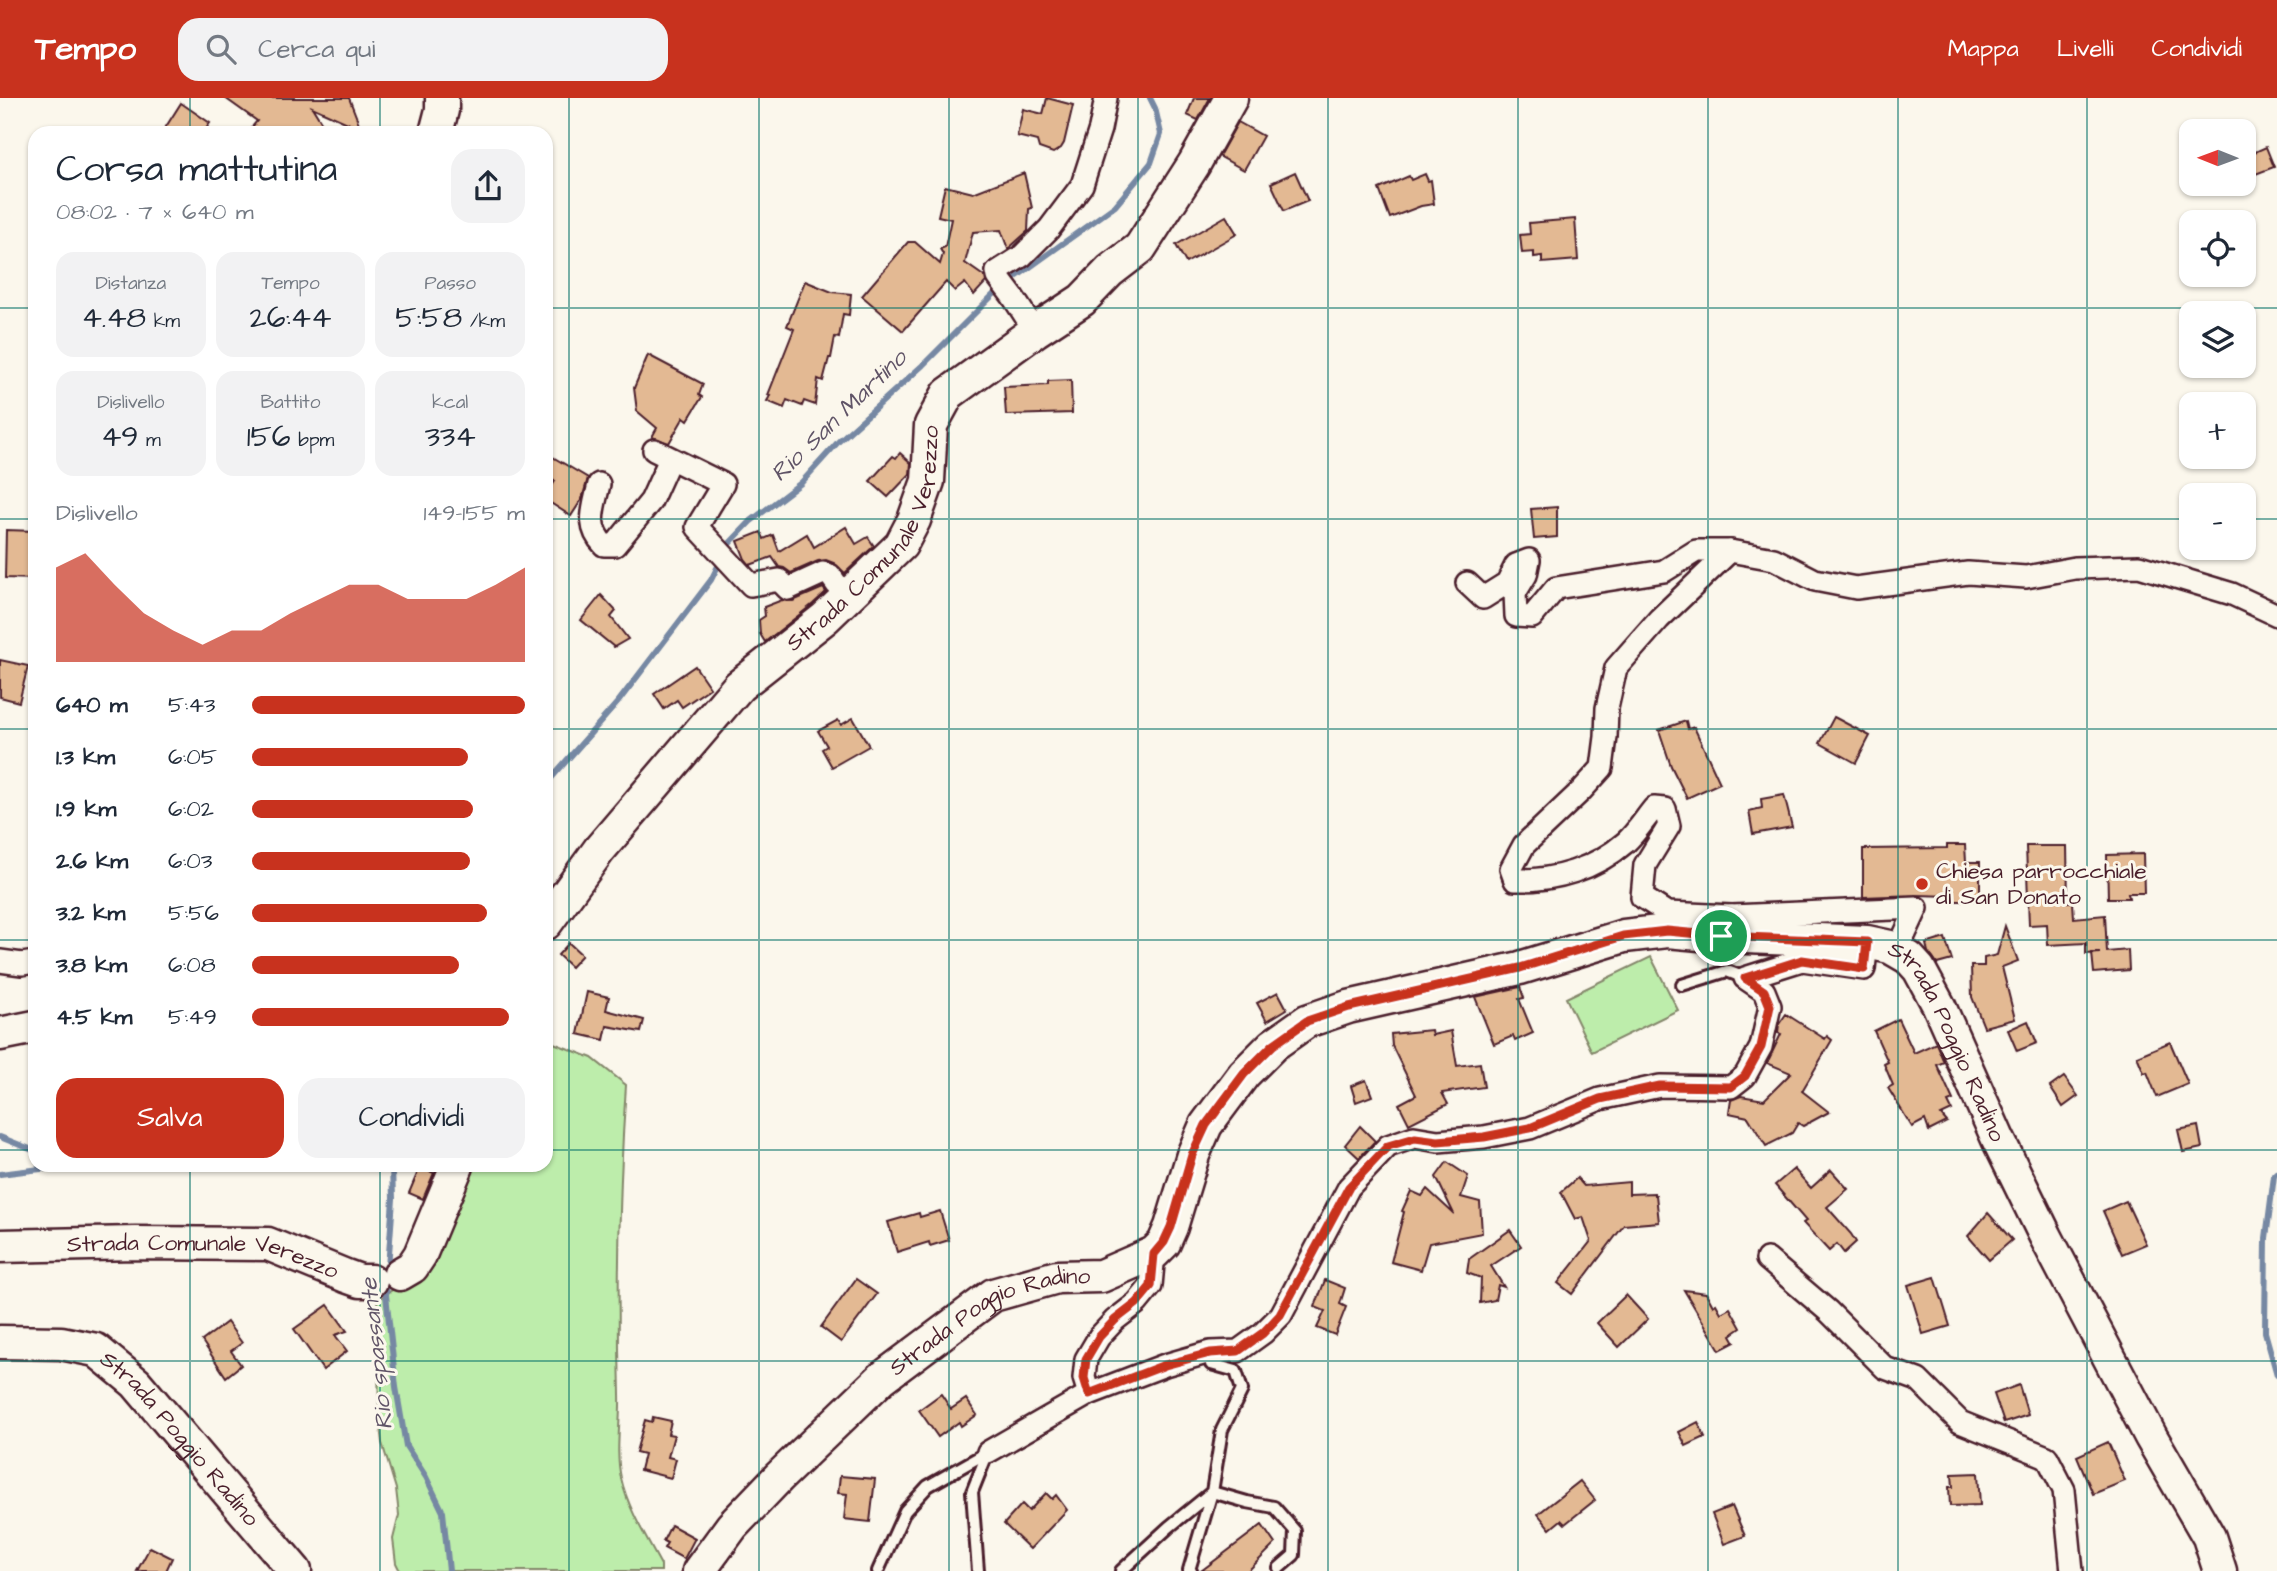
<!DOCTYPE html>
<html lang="it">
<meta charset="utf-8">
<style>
:root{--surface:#fff;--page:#f2f2f3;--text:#1f2937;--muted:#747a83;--accent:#c8321e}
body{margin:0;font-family:"Architects Daughter",sans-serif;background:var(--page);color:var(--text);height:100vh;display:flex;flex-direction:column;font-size:26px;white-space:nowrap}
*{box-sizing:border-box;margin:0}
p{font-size:23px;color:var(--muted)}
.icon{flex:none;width:38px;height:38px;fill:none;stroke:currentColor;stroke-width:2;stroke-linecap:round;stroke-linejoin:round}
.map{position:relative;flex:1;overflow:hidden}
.panel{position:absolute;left:28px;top:28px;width:525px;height:1046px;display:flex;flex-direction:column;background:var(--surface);border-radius:21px;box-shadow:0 2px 5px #0004}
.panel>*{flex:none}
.needle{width:46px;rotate:271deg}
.tools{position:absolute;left:2179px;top:21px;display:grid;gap:14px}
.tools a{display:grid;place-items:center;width:77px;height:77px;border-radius:14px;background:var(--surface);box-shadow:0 2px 5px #0004;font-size:35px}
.pin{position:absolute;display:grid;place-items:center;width:60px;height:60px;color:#fff;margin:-30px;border:4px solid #fff;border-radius:50%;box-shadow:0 2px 7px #0007}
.round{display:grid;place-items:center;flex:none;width:74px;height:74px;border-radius:21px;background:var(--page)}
.headline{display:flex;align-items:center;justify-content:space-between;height:119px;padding:0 28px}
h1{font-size:38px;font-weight:600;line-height:52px}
.metrics{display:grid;grid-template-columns:repeat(3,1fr);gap:10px;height:119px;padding:7px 28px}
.metrics div{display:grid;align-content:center;border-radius:18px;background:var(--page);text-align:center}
.metrics b{font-size:30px;font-weight:600}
.metrics small{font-size:19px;font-weight:400}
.metrics p{font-size:19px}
.chart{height:196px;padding:14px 28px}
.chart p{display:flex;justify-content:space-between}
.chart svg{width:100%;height:126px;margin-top:7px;fill:var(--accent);opacity:.7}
.action{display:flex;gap:14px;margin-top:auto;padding:14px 28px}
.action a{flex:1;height:80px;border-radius:21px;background:var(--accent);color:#fff;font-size:28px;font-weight:600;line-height:80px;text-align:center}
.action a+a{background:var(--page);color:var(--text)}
ul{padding:0 28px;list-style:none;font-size:23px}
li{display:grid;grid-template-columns:112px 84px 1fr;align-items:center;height:52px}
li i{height:18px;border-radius:9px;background:var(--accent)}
header{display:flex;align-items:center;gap:42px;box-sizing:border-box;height:98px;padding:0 35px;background:var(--accent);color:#fff}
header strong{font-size:33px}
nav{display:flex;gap:38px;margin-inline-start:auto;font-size:24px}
.search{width:490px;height:63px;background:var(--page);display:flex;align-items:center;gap:18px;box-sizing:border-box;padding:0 24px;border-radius:21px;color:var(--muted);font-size:26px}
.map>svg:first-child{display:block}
</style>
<header>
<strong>Tempo</strong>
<div class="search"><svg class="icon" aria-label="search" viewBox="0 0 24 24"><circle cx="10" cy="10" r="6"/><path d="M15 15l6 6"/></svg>Cerca qui</div>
<nav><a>Mappa</a><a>Livelli</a><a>Condividi</a></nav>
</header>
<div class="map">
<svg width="2277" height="1473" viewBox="0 0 2277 1473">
<rect width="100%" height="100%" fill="#fbf7ec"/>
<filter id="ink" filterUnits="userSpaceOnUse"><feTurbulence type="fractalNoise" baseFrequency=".0143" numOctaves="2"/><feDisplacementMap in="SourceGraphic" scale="14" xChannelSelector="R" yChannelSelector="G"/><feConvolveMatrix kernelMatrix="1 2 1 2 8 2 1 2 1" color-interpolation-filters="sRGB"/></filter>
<g filter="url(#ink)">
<g fill="#bdedab" stroke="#84866b" stroke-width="2">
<polygon points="1651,859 1678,912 1592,954 1566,900"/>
<path d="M 546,942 L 592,960 L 626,987 C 619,1090 617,1193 620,1296 C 621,1324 615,1352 621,1380 C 628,1411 646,1439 661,1467 L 661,1473 L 400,1473 L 396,1465 L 393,1441 L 399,1417 L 396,1391 L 382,1345 L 379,1320 L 377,1203 L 426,1167 L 468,1068 L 546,1068 Z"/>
</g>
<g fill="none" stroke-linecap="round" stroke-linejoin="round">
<g stroke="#7688a3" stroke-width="6">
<polyline points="726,453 729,446 751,423 801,385 839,343 923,267 998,192 1115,108 1151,65 1161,36 1155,10 1150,0"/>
<polyline points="546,686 618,604 711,482 721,462"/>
<polyline points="0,1039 35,1053"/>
<polyline points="392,1068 393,1101 386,1197 396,1289 406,1348 426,1379 443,1414 449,1473"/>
<polyline points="2277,1075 2274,1078 2266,1140 2265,1234 2277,1277"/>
<polyline points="0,1076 65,1068"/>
</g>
</g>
<g fill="#e3b993" stroke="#4a1f2b" stroke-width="2">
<polygon points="225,0 349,0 361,31 312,9 328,35 247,35 257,23"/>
<polygon points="1047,0 1073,7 1064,45 1061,50 1053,55 1039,50 1037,43 1017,38 1023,11 1043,16"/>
<polygon points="1194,0 1210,0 1198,22 1187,17"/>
<polygon points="181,5 210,25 203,35 162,35"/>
<polygon points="1238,24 1263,38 1244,72 1219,58"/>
<polygon points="2266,49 2274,69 2253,77 2246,58"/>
<polygon points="1295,74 1308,103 1284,113 1271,85"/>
<polygon points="1024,75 1032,110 1029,111 1028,133 1008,151 1001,132 973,134 965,165 985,179 986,184 974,197 965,185 955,193 946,184 903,233 862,198 908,144 915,144 940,166 943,156 940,151 945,149 951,121 938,118 945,88 973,95"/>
<polygon points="1425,76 1428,83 1431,82 1434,106 1421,108 1390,120 1379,91 1409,78 1411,82"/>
<polygon points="1226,118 1237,136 1186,165 1176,147"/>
<polygon points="1575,121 1578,162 1542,165 1542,158 1534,159 1534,154 1522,155 1520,137 1530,136 1529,125"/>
<polygon points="805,183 832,194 851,196 849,217 843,216 839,240 835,239 831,260 829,260 823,283 818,281 815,307 804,303 802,308 787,302 784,310 767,303 770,298 768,297 794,231 787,228"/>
<polygon points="648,257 703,286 699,297 702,299 688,322 684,319 669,345 652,339 657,330 637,313 634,290"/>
<polygon points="1071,282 1072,315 1006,317 1004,289 1048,287 1048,283"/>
<polygon points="546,355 588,380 582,401 571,418 546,402 546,398 555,383 546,379"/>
<polygon points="900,355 911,365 910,376 888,399 870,383 893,358 896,360"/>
<polygon points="1557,409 1557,439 1534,441 1531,411"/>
<polygon points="846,429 856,446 868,439 874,448 845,475 834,465 826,462 818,463 791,475 784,470 779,469 772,459 750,467 745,461 738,443 761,434 764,441 773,437 779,453 807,436 814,449"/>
<polygon points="6,432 35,433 35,481 5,480"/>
<polygon points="823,490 826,494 813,506 765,544 760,536 759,522 765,518 764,509 782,502 793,503"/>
<polygon points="601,497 616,513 611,519 628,541 614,549 581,522"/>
<polygon points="0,562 28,568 19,604 0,599"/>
<polygon points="695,568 710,590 682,609 677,602 664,611 654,596"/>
<polygon points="1834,619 1870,638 1856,665 1820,645"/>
<polygon points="853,620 869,648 832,669 822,651 827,648 818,633 838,622 841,627"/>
<polygon points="1686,623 1688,631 1694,629 1720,685 1687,700 1671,668 1659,632"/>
<polygon points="1784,697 1792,729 1753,736 1749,713 1762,710 1761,701"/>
<polygon points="1947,747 1965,747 1966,764 1980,764 1980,803 1952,803 1952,798 1916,797 1863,799 1863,751 1947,750"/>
<polygon points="2026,748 2067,748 2068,804 2073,804 2074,820 2105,817 2107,854 2128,852 2129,872 2094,875 2092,855 2100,855 2086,856 2086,845 2048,847 2047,826 2029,827"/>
<polygon points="2143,756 2144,795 2128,795 2129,800 2108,800 2107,757"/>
<polygon points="2005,828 2018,863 2002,869 2015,921 1984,929 1972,899 1971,868 1984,868 1984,860 1997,857"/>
<polygon points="1945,840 1952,862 1937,866 1928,854 1926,846"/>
<polygon points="569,845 582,857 571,869 558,857"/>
<polygon points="1520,889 1524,900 1519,901 1533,935 1515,943 1513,938 1494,946 1475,899"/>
<polygon points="587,894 609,899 606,912 644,922 641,934 607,928 604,942 578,936"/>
<polygon points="1278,894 1287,911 1267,923 1257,905"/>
<polygon points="1786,916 1825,941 1827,938 1832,942 1802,993 1829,1014 1803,1028 1798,1025 1792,1035 1766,1048 1748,1019 1729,1015 1731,1002 1741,998 1764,1002 1791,975 1767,965 1781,936 1778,935 1779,926"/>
<polygon points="1898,921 1914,955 1936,945 1944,964 1937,967 1953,1002 1948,1004 1952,1012 1941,1017 1947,1024 1929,1033 1925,1022 1912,1029 1888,990 1893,987 1884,966 1888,964 1874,933"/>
<polygon points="2028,923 2037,945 2017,953 2008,932"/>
<polygon points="1431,932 1432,937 1451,933 1457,968 1480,965 1484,989 1442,995 1448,1006 1409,1026 1399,1006 1416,997 1392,948 1391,936"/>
<polygon points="2170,944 2188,986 2157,999 2147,974 2144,975 2137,958"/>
<polygon points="2064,979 2078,998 2063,1009 2050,989"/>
<polygon points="1366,982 1372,998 1356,1004 1351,988"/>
<polygon points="1360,1028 1375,1043 1359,1060 1345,1047"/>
<polygon points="2198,1028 2202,1050 2183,1054 2178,1032"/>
<polygon points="1447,1064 1468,1078 1461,1099 1480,1104 1482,1135 1429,1145 1421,1172 1391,1164 1404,1114 1402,1113 1411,1093 1422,1098 1427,1091 1454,1116 1436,1079"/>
<polygon points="420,1069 434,1075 423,1101 409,1095"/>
<polygon points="1794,1071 1811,1090 1831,1072 1848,1091 1827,1109 1851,1136 1856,1144 1844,1155 1837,1146 1829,1153 1803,1125 1806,1123 1775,1087"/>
<polygon points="1577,1080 1584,1088 1629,1084 1629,1096 1654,1095 1654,1097 1656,1097 1659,1124 1624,1127 1572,1196 1558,1185 1591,1143 1583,1119 1575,1121 1561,1094"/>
<polygon points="2126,1103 2146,1146 2122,1156 2103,1113"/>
<polygon points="940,1113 949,1142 930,1148 929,1144 897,1154 888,1124 919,1115 920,1119"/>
<polygon points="1988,1115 2012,1142 1989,1162 1968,1138"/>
<polygon points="1510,1132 1521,1148 1491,1168 1504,1189 1498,1187 1495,1202 1480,1205 1481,1180 1467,1175 1469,1161"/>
<polygon points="1935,1179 1950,1228 1923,1236 1908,1187"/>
<polygon points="856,1181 877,1196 841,1244 821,1229"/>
<polygon points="1325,1182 1345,1190 1340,1206 1346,1209 1335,1237 1317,1230 1325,1213 1315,1209"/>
<polygon points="1684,1192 1706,1195 1713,1208 1716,1206 1721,1215 1730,1210 1741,1230 1731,1237 1735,1244 1720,1252"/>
<polygon points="1626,1197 1648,1221 1619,1249 1597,1225"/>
<polygon points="328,1207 347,1233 335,1237 347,1253 323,1272 294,1231"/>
<polygon points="227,1224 242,1245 231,1253 241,1267 226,1279 202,1243"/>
<polygon points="2019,1287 2028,1317 2004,1325 1994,1296"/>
<polygon points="941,1296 951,1311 966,1301 977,1317 961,1328 959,1324 938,1339 919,1312"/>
<polygon points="653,1319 671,1323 668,1336 674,1337 668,1359 676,1361 671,1380 640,1372 644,1356 636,1354 645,1322 652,1324"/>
<polygon points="1698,1324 1705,1339 1686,1348 1679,1334"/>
<polygon points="2108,1344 2125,1383 2093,1396 2077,1358"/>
<polygon points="1978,1375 1980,1407 1950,1408 1949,1389 1953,1389 1952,1376"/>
<polygon points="840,1378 875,1381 870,1424 844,1421 847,1396 838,1395"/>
<polygon points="1580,1383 1595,1402 1565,1426 1561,1422 1550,1431 1538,1416"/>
<polygon points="1046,1395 1052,1401 1056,1397 1067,1412 1030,1451 1004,1426 1022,1406 1029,1413"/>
<polygon points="1732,1408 1745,1438 1724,1446 1712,1416"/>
<polygon points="671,1427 695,1440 684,1461 664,1450 667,1445 663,1443"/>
<polygon points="1262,1427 1275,1446 1248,1473 1201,1473"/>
<polygon points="150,1449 172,1460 166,1473 137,1473"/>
</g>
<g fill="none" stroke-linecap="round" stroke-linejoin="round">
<defs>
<g id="lane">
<polyline points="1682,887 1727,873 1745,880"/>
<polyline points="878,1473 905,1413 928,1388 988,1354"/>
<polyline points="978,1473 972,1394 988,1354"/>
<polyline points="1121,1473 1169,1429 1212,1394 1222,1332 1242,1292 1236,1273 1211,1266 1210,1254"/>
<polyline points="1191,1473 1189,1472 1212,1394 1247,1404 1274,1409 1295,1433 1294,1457 1279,1470"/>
</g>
<g id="street">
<polyline points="1035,233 1013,199 998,179 997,174 1022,158 1049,131 1082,87 1100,31 1106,0"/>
<polyline points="654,352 723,386 697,429 751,487 779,482 788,491 823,475 830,477 842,494 855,491"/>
<path d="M 599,386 C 594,410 585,428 604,447 L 615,447 L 651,403 L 670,361"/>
<polyline points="1467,485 1483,500 1507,485 1516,467 1529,462 1526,477 1515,495 1516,518 1532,519 1556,490 1664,473 1696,453 1730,453"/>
<path d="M 1732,818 L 1667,815 L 1642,799 L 1645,767 L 1669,728 L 1665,711 L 1654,710 C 1645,721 1636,735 1626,744 C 1595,771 1555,783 1515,782 L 1511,771 L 1524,747 L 1581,693 L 1602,670 L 1606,639 L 1607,610 L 1616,570 L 1659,521 L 1730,453 L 1774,461 L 1815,482 L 1856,490 L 1968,475 L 2026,479 L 2075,470 L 2139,468 L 2232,496 L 2277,517"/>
<polyline points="1724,829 1732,818 1917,810 1903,840"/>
<polyline points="0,863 22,866 35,864"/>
<polyline points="1767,1161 1828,1213 1885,1270 1918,1282 1960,1324 2047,1359 2064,1392 2072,1473"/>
<polyline points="1089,1296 1084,1280 1086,1261 1099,1239 1115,1222 1137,1205 1151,1188 1154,1155"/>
<polyline points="988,1354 1089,1296 1165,1267 1210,1254 1238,1253 1263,1235 1281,1217 1349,1089 1388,1048 1414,1039 1438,1043 1484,1039 1530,1030 1600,1001 1660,988 1731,989 1745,978 1761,949 1770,908 1764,893 1745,880 1802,862 1864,871 1867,844"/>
</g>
<g id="secondary">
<polyline points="436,35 442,12 442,0"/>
<path id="s1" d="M 546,825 L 599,752 L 739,588 L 825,520 L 901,447 L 914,422 L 928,383 L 931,327 L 948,296 L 1035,233 L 1082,202 L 1110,173 L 1140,150 L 1194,66 L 1231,0"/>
<polyline points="0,936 35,929"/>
<path id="s2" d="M 0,1148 L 135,1145 L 268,1146 L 346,1178 L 360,1183 L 371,1183"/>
<polyline points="400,1176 412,1169 420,1157 457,1068"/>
<path id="s3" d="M 0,1244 L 61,1245 L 96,1252 L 136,1285 L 295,1473"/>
<path id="s4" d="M 699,1473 L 732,1428 L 779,1379 L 882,1280 L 993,1197 L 1057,1179 L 1101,1178 L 1154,1155 L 1164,1145 L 1171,1129 L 1193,1057 L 1206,1027 L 1244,976 L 1273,947 L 1307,923 L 1348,909 L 1520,870 L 1624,838 L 1667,833 L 1722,838 L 1867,844 L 1890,849 L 1909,860 L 1919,871 L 1939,908 L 1998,1041 L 2046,1139 L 2151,1339 L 2209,1439 L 2220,1473"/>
</g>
</defs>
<use href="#lane" stroke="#4a1f2b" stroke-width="16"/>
<use href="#street" stroke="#4a1f2b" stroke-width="26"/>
<use href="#secondary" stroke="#4a1f2b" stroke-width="37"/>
<use href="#lane" stroke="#fbf7ec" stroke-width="10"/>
<use href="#street" stroke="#fbf7ec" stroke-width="21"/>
<use href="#secondary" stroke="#fbf7ec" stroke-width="32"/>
</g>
</g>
<g fill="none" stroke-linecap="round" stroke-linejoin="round" filter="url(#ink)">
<defs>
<polygon id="route" points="1667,833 1721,838 1867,844 1864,871 1802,862 1745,880 1764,893 1770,908 1761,949 1745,978 1731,989 1660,988 1600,1001 1530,1030 1484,1039 1438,1043 1415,1040 1388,1048 1349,1089 1280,1217 1263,1235 1238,1253 1210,1255 1165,1267 1089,1296 1084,1280 1086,1261 1099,1239 1115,1222 1137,1205 1151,1188 1154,1156 1164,1144 1171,1129 1192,1057 1206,1027 1244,976 1273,947 1307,923 1349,909 1520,870 1623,838"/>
</defs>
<use href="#route" stroke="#fff" stroke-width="14"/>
<use href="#route" stroke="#c8321e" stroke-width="9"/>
</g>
<path fill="none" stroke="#0f766e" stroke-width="2" stroke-opacity="0.55" d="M 190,0 L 190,35M 380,0 L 380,35M 569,0 L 569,1473M 759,0 L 759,1473M 949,0 L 949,1473M 1138,0 L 1138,1473M 1328,0 L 1328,1473M 1518,0 L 1518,1473M 1708,0 L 1708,1473M 1898,0 L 1898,1473M 2087,0 L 2087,1473M 0,210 L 35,210M 546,210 L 2277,210M 0,421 L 35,421M 546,421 L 2191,421M 2244,421 L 2277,421M 0,631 L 35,631M 546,631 L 2277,631M 0,842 L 35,842M 546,842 L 2277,842M 0,1052 L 35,1052M 546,1052 L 2277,1052M 190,1068 L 190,1473M 380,1068 L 380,1473M 0,1263 L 2277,1263"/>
<circle fill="#c8321e" stroke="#fbf7ec" stroke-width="2.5" cx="1922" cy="786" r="7"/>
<g text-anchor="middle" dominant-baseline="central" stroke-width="6" stroke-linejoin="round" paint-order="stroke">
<g font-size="23" fill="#4a1f2b" stroke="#fbf7ec">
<text stroke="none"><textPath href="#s1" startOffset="508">Strada Comunale Verezzo</textPath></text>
<text stroke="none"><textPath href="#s4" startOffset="1568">Strada Poggio Radino</textPath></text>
<text stroke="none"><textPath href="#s2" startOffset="205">Strada Comunale Verezzo</textPath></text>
<text stroke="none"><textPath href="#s4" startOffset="392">Strada Poggio Radino</textPath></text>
<text stroke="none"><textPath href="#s3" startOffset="219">Strada Poggio Radino</textPath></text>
</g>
<g font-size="23" fill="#4a1f2b" stroke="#fbf7ec" text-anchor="start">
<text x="1936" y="773">Chiesa parrocchiale<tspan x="1936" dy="26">di San Donato</tspan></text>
</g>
<g font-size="24" font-style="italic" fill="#605467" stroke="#fbf7ec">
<text transform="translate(839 318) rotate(-44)">Rio San Martino</text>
<text transform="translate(377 1256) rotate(-96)">Rio spassante</text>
</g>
</g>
</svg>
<div class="tools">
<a><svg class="needle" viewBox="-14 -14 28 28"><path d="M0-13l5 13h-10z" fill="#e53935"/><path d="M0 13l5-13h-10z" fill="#747a83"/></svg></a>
<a><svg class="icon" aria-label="locate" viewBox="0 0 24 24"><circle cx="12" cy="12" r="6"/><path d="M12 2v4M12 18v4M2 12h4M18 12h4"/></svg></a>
<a><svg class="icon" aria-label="layers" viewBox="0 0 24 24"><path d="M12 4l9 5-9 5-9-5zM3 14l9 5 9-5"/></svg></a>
<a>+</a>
<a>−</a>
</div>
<div class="pin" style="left:1721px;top:838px;background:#1e9e55"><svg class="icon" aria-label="arrive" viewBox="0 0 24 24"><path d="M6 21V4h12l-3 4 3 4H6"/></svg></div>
<section class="panel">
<div class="headline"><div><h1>Corsa mattutina</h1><p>08:02 · 7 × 640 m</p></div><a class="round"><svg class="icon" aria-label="share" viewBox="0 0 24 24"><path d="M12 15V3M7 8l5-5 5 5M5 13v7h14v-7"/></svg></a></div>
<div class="metrics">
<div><p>Distanza</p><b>4.48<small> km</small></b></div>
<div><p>Tempo</p><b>26:44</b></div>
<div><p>Passo</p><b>5:58<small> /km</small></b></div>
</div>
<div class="metrics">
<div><p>Dislivello</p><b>49<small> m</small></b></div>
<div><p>Battito</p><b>156<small> bpm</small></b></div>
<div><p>kcal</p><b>334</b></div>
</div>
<div class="chart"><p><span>Dislivello</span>149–155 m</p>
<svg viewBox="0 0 160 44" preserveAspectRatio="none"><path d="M0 44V11L10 6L20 17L30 27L40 33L50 38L60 33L70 33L80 27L90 22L100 17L110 17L120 22L130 22L140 22L150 17L160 11V44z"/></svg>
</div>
<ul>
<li><b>640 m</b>5:43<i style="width:100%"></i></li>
<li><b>1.3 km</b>6:05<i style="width:79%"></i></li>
<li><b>1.9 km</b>6:02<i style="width:81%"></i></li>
<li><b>2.6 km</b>6:03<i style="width:80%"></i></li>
<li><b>3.2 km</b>5:56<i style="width:86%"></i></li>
<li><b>3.8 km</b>6:08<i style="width:76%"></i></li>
<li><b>4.5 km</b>5:49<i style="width:94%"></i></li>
</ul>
<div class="action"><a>Salva</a><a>Condividi</a></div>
</section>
</div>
